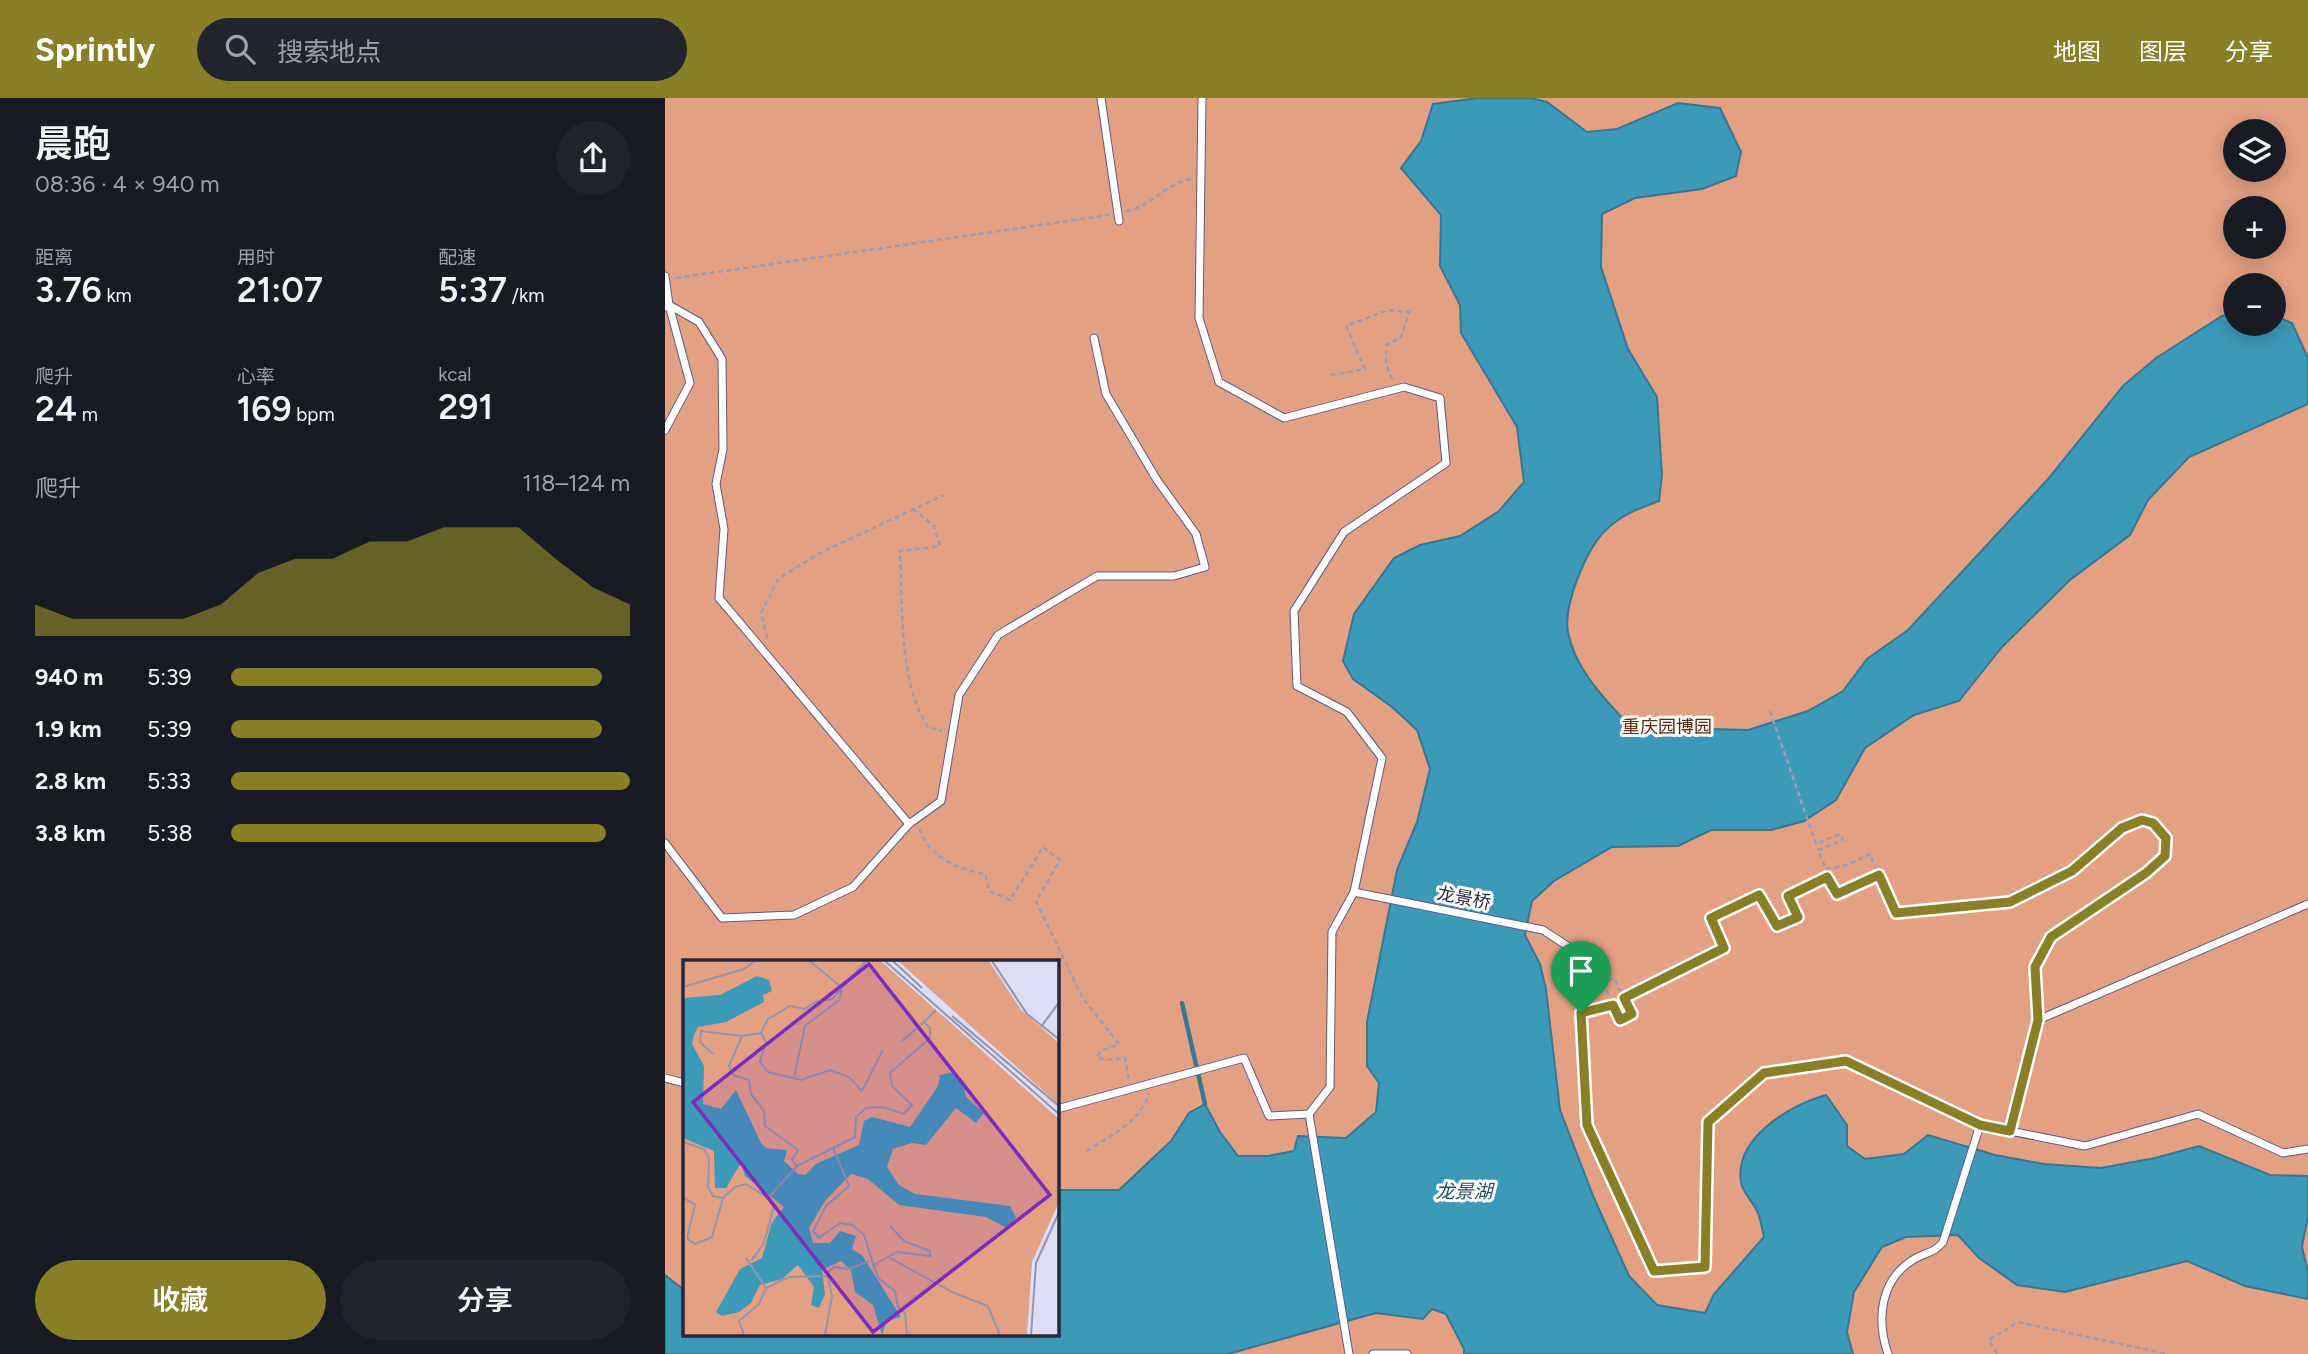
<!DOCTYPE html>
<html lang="zh">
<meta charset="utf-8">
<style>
:root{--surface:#171b24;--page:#20242c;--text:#f1f3f6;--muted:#9ea1a6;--accent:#887f27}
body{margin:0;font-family:Figtree,"Noto Sans SC",sans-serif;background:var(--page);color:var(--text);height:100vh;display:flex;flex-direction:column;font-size:26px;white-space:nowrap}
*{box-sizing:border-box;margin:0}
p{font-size:23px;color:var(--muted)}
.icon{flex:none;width:38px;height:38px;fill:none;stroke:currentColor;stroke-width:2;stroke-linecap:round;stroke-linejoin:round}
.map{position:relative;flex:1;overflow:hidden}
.sheet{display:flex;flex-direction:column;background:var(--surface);width:665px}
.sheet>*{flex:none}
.tools{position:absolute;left:1558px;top:21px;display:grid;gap:14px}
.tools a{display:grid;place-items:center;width:63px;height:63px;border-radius:50%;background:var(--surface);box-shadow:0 4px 18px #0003;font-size:35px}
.pin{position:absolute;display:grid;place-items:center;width:60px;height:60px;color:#fff;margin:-72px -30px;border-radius:50% 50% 50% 0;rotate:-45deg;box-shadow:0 0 7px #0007}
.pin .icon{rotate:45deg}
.round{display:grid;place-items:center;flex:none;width:74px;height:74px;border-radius:37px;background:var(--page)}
.head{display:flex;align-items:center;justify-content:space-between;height:119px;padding:0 35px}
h1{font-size:38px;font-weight:600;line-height:52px}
.stats{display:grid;grid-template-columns:repeat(3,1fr);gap:10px;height:119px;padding:7px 35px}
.stats div{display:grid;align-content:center}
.stats b{font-size:35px;font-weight:600}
.stats small{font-size:19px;font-weight:400}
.stats p{font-size:19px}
.chart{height:196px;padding:14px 35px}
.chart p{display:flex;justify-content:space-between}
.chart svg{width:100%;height:126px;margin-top:7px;fill:var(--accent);opacity:.7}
.button{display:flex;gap:14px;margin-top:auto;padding:14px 35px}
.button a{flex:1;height:80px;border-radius:42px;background:var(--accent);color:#fff;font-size:28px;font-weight:600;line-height:80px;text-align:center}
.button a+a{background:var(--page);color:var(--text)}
ul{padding:0 35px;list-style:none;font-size:23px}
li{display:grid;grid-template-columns:112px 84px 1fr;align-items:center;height:52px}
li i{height:18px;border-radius:9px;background:var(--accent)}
header{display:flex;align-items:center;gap:42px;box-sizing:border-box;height:98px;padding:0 35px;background:var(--accent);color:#fff}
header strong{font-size:33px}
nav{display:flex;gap:38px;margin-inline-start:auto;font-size:24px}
.search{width:490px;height:63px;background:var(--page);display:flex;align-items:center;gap:18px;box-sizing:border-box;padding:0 24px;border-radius:38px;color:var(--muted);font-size:26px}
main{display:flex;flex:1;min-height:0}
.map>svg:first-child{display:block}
</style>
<header>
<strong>Sprintly</strong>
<div class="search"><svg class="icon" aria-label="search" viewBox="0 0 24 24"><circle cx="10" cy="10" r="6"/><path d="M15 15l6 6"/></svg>搜索地点</div>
<nav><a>地图</a><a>图层</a><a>分享</a></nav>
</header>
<main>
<section class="sheet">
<div class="head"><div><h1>晨跑</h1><p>08:36 · 4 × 940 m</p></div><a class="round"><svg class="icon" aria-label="share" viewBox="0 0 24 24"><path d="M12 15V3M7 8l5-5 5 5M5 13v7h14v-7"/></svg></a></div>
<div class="stats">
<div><p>距离</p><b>3.76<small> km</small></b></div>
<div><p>用时</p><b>21:07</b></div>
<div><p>配速</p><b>5:37<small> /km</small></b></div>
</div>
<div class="stats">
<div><p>爬升</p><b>24<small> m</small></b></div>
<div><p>心率</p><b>169<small> bpm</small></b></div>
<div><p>kcal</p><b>291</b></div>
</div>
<div class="chart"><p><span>爬升</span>118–124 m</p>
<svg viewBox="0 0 160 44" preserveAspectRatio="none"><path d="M0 44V33L10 38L20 38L30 38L40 38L50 33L60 22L70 17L80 17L90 11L100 11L110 6L120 6L130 6L140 17L150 27L160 33V44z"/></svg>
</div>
<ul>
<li><b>940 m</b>5:39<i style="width:93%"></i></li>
<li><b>1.9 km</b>5:39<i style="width:93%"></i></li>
<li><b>2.8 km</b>5:33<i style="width:100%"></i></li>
<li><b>3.8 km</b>5:38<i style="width:94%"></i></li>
</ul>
<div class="button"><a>收藏</a><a>分享</a></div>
</section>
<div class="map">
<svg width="1643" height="1256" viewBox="0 0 1643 1256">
<rect width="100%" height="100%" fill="#dddef6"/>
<path fill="#e4a083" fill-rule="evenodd" d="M 0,0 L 1643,0 L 1643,1256 L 0,1256 ZM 1570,33 L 1608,33 L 1608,72 L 1570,72 ZM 1570,110 L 1608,110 L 1608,149 L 1570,149 ZM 1570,187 L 1608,187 L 1608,226 L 1570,226 ZM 19,864 L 392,864 L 392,1237 L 19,1237 Z"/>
<path fill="#3d99b8" stroke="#367793" stroke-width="2" d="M 813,0 L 866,0 L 882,4 L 922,34 L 952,31 L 1013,5 L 1055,10 L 1076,54 L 1071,78 L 1037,91 L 970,100 L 937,116 L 936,169 L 963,251 L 992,299 L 997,377 L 994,403 C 975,410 956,417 942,431 C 922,449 898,507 903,534 C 910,570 936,597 960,623 L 988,620 L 1014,630 L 1083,632 L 1143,613 L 1178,593 L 1202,561 L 1243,532 L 1384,380 L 1458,288 L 1491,260 L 1557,218 L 1570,215 L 1570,226 L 1608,226 L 1608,217 L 1627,225 L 1643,260 L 1643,306 L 1524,359 L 1483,402 L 1465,437 L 1405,482 L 1337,549 L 1294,603 L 1249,617 L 1200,650 L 1171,702 L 1139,723 L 1106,732 L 1046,732 L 1013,748 L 947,749 L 889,783 L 867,803 L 860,837 L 875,866 L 881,891 L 895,1012 L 929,1100 L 964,1178 L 992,1207 L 1040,1215 L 1049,1196 L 1099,1139 C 1097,1131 1096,1121 1092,1113 C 1088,1104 1077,1094 1076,1084 C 1069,1040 1125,1007 1161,997 L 1182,1027 L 1182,1048 L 1200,1061 L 1239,1056 L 1263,1037 L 1330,1057 L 1379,1066 L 1436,1070 L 1490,1060 L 1534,1048 L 1605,1077 L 1643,1078 L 1643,1118 L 1637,1149 L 1643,1174 L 1643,1201 L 1580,1188 L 1522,1163 L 1400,1194 L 1352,1187 L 1314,1160 L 1293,1137 L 1241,1139 L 1217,1149 L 1189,1194 L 1182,1234 L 1188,1256 L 799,1256 L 799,1251 L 781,1216 L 767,1211 L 758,1221 L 711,1215 L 563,1256 L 0,1256 L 0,1177 L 19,1192 L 19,1237 L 392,1237 L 392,1092 L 454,1092 L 506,1043 L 524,1015 L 540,1006 L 555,1034 L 573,1058 L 603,1058 L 629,1053 L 633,1038 L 681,1040 L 711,1014 L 714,985 L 702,968 L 702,924 L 732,772 L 752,724 L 765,671 L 752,632 L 727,609 L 688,581 L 678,563 L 689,516 L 729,460 L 755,447 L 795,438 L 834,413 L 859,384 L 852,329 L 796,235 L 795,207 L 775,168 L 776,117 L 736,70 L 756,43 L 768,6 Z"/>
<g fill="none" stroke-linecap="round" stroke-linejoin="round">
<polyline stroke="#367793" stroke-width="4.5" points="517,905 540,1006"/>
<defs>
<g id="service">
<polyline points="436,0 454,123"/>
<polyline points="0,178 4,207 25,285 0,332"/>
<polyline points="0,209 4,207 34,224 57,261 58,351 51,386 59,431 54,500 244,726"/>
<polyline points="0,745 57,820 129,817 188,789 244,726 276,703 294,597 333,537 432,478 509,478 540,469 531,436 492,382 441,296 429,240"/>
<polyline points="689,794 878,832 913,855 922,1027 989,1173 1040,1169 1043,1024 1099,975 1181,963 1315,1027 1420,1048 1533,1016 1618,1055 1643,1051"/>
<polyline points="1231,815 1345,804 1407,773 1457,730 1477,722 1488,725 1501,740 1500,758 1481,775 1386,839 1370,869 1373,922 1345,1033"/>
<polyline points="1373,922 1643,806"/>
<polyline points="0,980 19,985"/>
<polyline points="392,1011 579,960 604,1018 644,1016 665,989 667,834 689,794 717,660 682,614 632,588 629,513 679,434 781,365 775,300 739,289 619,320 554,284 534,220 537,0"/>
<polyline points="644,1016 684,1256"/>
<polyline points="708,1256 742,1256"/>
<path d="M 1223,1256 C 1211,1221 1215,1180 1251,1160 C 1262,1154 1269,1155 1278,1144 L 1315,1027"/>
</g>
</defs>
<use href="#service" stroke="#5b5a8c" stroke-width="9"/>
<g stroke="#9b9cb3" stroke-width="2.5" stroke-dasharray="5 3.5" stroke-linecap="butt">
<path d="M 461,113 C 488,108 500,86 526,81"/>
<polyline points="11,180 444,117"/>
<polyline points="666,277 700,271 681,228 723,212 744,214 736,239 721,247 721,265 727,282"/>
<path d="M 248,411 L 269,428 L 275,448 L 235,453 C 238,507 233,584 263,629 L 277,633"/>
<polyline points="102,540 96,515 114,480 157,454 279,397"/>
<polyline points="1105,613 1151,746 1175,736 1178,742 1153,752 1161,771 1182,767 1205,756 1226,805"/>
<path d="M 254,731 C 265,759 292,771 320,776 L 324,793 L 345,802 L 378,749 L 395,762 L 371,803 L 417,899 L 454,946 L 436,953 L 432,959 L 441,962 L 460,960 L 464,981"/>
<polyline points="948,907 955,922 967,916 959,900"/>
<polyline points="926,912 948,907 939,886 949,880 959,900 1059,850 1046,820 1094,798 1112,828 1133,819 1123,798 1162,779 1172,796 1214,777"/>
<path d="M 422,1053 C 446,1037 476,1024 484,995"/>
<polyline points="1332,1256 1324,1242 1353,1224 1502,1256"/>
</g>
<use href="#service" stroke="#fff" stroke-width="7"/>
</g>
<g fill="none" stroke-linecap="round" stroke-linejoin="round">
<defs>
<polygon id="route" points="1477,722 1488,725 1501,740 1500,758 1481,775 1386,839 1370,869 1373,922 1345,1033 1315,1027 1181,963 1099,975 1043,1024 1040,1169 989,1173 922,1027 916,915 948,907 955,922 967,916 959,900 1059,850 1046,820 1094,797 1112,828 1133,819 1123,798 1162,779 1172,796 1214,777 1231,815 1345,804 1407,773 1457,730"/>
</defs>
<use href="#route" stroke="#fff" stroke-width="14"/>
<use href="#route" stroke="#887f27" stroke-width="9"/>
</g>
<g text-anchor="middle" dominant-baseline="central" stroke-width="6" stroke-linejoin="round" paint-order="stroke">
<g font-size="18" fill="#60280b" stroke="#fff">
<text x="1002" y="629">重庆园博园</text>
</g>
<g font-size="18" fill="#27273d" stroke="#fff">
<text transform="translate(799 800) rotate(11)">龙景桥</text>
</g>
<g font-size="19" font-style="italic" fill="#1d5061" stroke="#fff">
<text x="799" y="1093">龙景湖</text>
</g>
</g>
<g transform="translate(18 862)">
<rect width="376" height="376" fill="#dddef6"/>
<path d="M 0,1 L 198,1 L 376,159 L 376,242 L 349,302 L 344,375 L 0,375 ZM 215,1 L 306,1 L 338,50 L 376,83 L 376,145 Z" fill="#e4a083"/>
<path d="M 74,16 L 86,20 L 89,31 L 80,35 L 81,42 L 43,62 L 15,67 L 11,75 L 9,84 L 21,106 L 20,144 L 38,149 L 53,130 L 78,183 L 83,188 L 104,190 L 101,201 L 115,214 L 122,215 L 133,204 L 176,185 L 181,161 L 189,157 L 227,167 L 255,126 L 257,115 L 270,112 L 280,122 L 283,137 L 301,153 L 293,163 L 273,148 L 243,185 L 229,183 L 210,189 L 204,207 L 216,225 L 232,234 L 327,246 L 333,257 L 329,266 L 324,268 L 303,257 L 216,245 L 185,219 L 168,214 L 142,241 L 126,268 L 130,283 L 147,283 L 157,271 L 173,276 L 169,289 L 179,295 L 218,357 L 204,360 L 199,375 L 190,345 L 172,332 L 168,310 L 158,301 L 139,310 L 142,334 L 136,348 L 128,345 L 131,327 L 115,305 L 99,319 L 77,325 L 68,343 L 56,352 L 39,356 L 33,352 L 57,309 L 79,298 L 89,262 L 101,247 L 62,216 L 58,203 L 43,228 L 32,228 L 31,191 L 0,178 L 0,38 L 37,35 Z" fill="#3d99b8"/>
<path fill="none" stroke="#9495ac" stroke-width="2" d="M 183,1 L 149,39 L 132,42 L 122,49 L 107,46 L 85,59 L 78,73 L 59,76 L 46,106 L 50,115 L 66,120 L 68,134 L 81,151 L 82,166 L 115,190 L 109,200 L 114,206 L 172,177 L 173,157 L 183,148 L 200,147 L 221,154 L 229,145 L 209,126 L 207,113 L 247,78 L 247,68 L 241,62 L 253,50M 202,1 L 377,155M 210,1 L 239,28M 309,1 L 344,54 L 377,80M 0,27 L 61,9 L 72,1M 269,56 L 377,147M 358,67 L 377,41M 78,73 L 83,82 L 77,102 L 85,112 L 118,120 L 147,110 L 166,117 L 179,131 L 200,90M 219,81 L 241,62M 30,94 L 17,82 L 18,71 L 59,76M 111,117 L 122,66 L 156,40 L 158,33 L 158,27 L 127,1M 0,182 L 21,189 L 26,198 L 25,227 L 30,236 L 40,238M 150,188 L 166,226 L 143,246 L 130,271 L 136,278 L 157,263 L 170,265 L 181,275 L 195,318 L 212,331 L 215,347 L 222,353 L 224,375M 0,237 L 12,245 L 4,278 L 12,284 L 29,277 L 40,238 L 52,227 L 63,224 L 85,238 L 91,246 L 81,283 L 68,301M 85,238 L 114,206M 63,298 L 83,328M 207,298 L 269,332 L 305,346 L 317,375M 189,306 L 214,292 L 247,296 L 247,291 L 221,281 L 207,266M 61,375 L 56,361 L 76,344 L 83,328 L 106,317 L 144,316M 142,375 L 149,336 L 144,313 L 151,307 L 166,309 L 186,301M 348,375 L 353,303 L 377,250"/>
<path fill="#7b2cbf" fill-opacity="0.15" stroke="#7b2cbf" stroke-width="3.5" d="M 186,4 L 367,235 L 190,372 L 10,142 Z"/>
<rect width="376" height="376" fill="none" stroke="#27273d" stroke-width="3.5"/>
</g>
</svg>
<div class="tools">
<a><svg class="icon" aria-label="layers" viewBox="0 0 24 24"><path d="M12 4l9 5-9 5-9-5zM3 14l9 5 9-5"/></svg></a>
<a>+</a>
<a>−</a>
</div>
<div class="pin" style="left:916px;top:915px;background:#1e9e55"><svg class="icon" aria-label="arrive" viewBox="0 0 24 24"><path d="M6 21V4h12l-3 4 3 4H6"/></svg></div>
</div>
</main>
